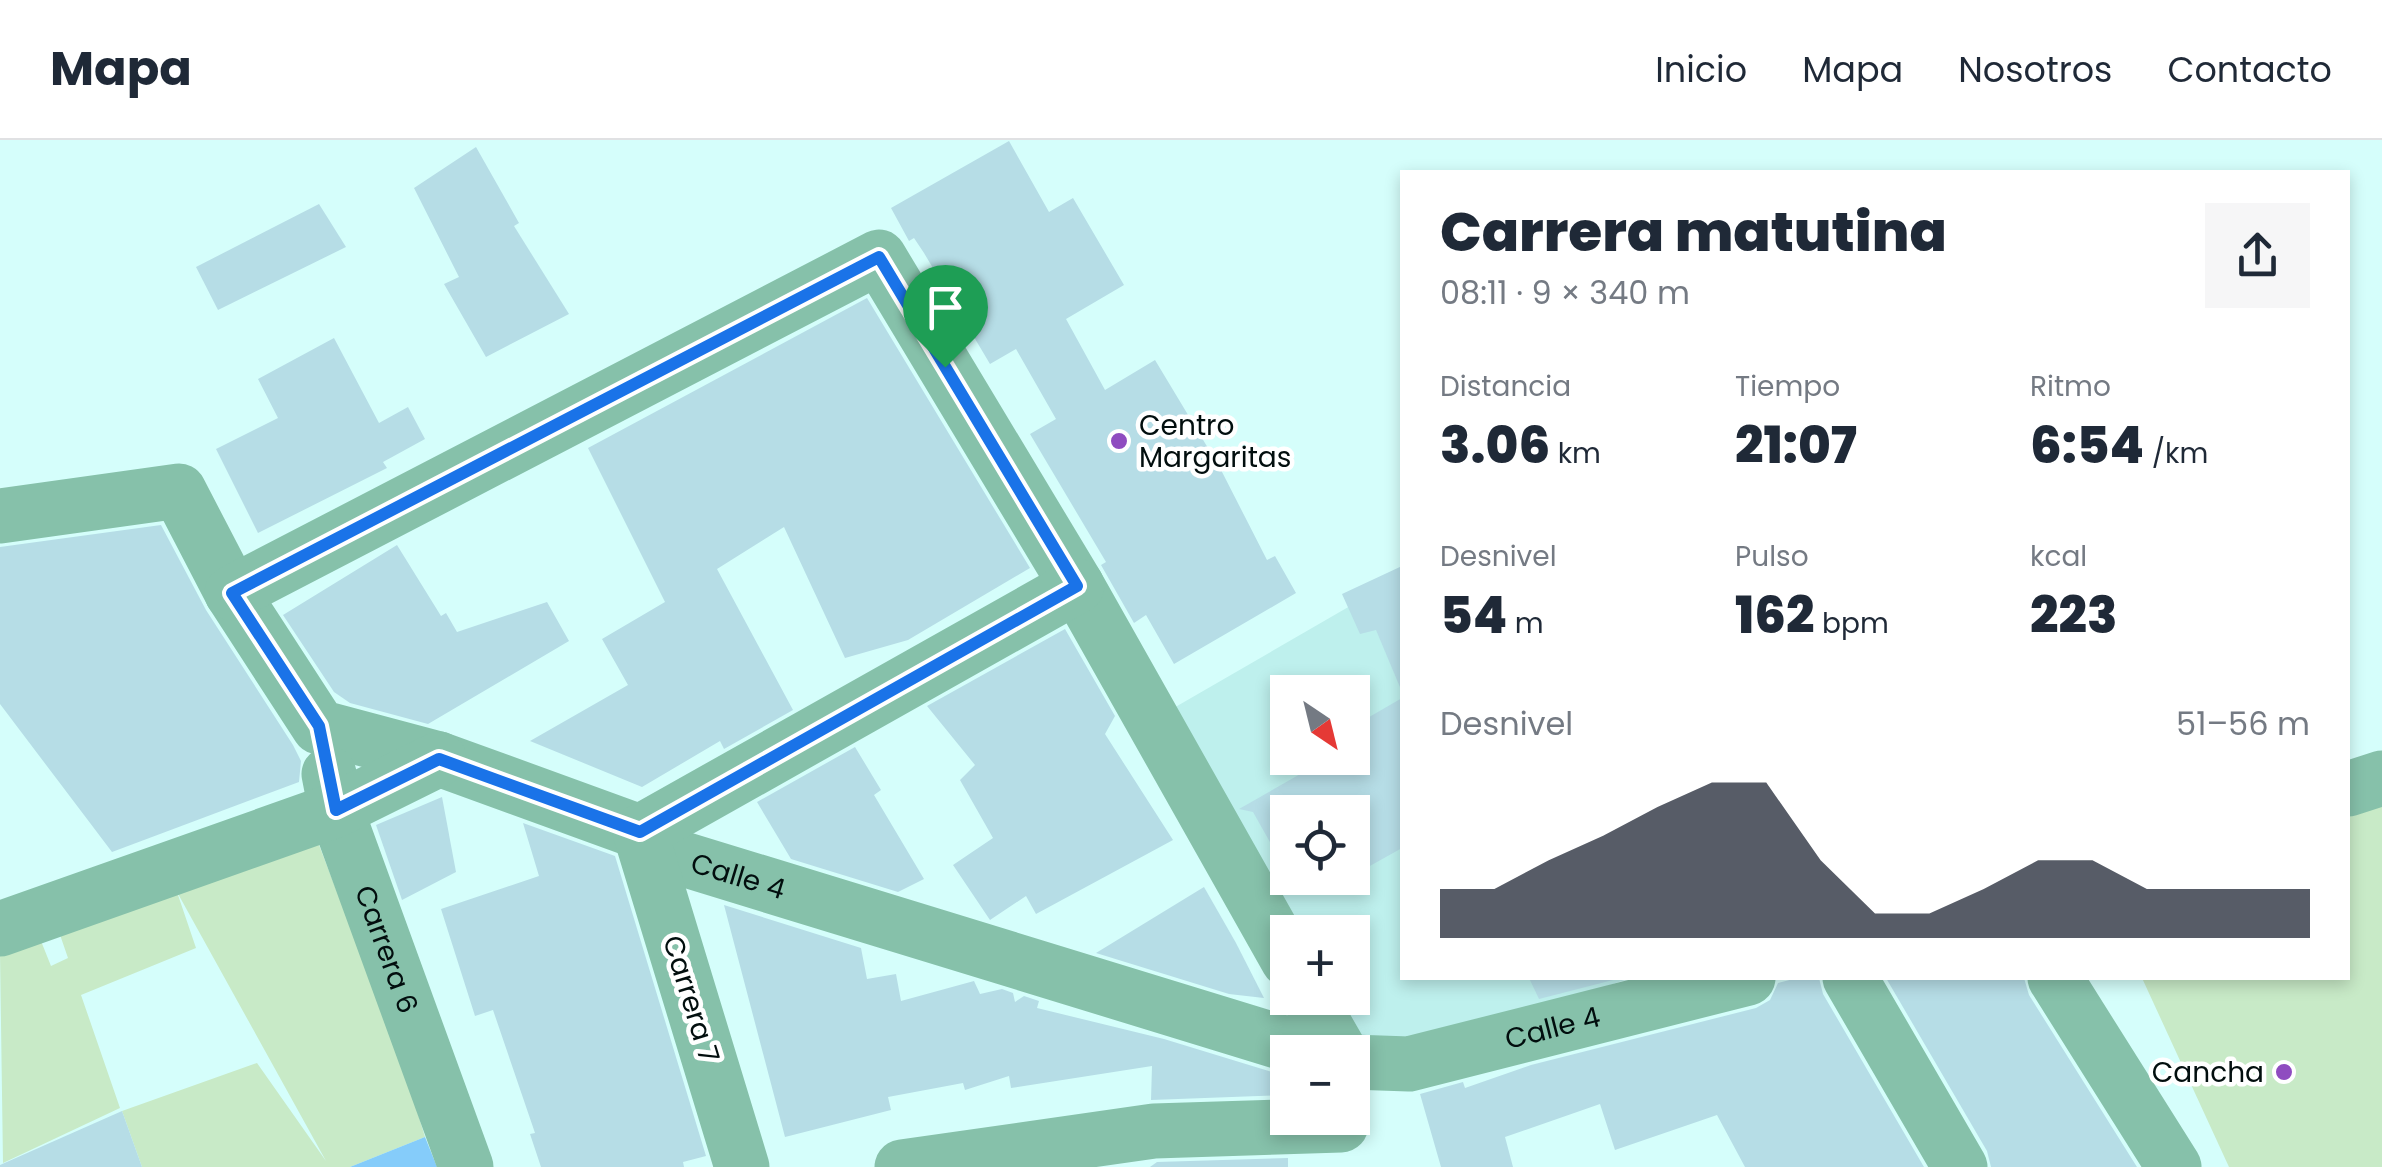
<!DOCTYPE html>
<html lang="es">
<meta charset="utf-8">
<style>
:root{--surface:#fff;--page:#f6f6f7;--text:#1f2937;--muted:#747a83;--line:#e0e1e3;--accent:#111827}
body{margin:0;font-family:Poppins,sans-serif;background:var(--page);color:var(--text);height:100vh;display:flex;flex-direction:column;font-size:38px;white-space:nowrap}
*{box-sizing:border-box;margin:0}
p{font-size:32px;color:var(--muted)}
.icon{flex:none;width:55px;height:55px;fill:none;stroke:currentColor;stroke-width:2;stroke-linecap:round;stroke-linejoin:round}
.map{position:relative;flex:1;overflow:hidden}
.drawer{position:absolute;left:1400px;top:30px;width:950px;height:810px;display:flex;flex-direction:column;background:var(--surface);border-radius:0px;box-shadow:0 5px 15px #0003}
.drawer>*{flex:none}
.needle{width:65px;rotate:145deg}
.tools{position:absolute;left:1270px;top:535px;display:grid;gap:20px}
.tools a{display:grid;place-items:center;width:100px;height:100px;border-radius:0px;background:var(--surface);box-shadow:0 5px 15px #0003;font-size:50px}
.pin{position:absolute;display:grid;place-items:center;width:85px;height:85px;color:#fff;margin:-102px -42px;border-radius:50% 50% 50% 0;rotate:-45deg;box-shadow:0 0 10px #0007}
.pin .icon{rotate:45deg}
.round{display:grid;place-items:center;flex:none;width:105px;height:105px;border-radius:0px;background:var(--page)}
.head{display:flex;align-items:center;justify-content:space-between;height:170px;padding:0 40px}
h1{font-size:55px;font-weight:800;line-height:75px}
.metrics{display:grid;grid-template-columns:repeat(3,1fr);gap:15px;height:170px;padding:10px 40px}
.metrics div{display:grid;align-content:center}
.metrics b{font-size:50px;font-weight:800}
.metrics small{font-size:28px;font-weight:400}
.metrics p{font-size:28px}
.chart{height:280px;padding:20px 40px}
.chart p{display:flex;justify-content:space-between}
.chart svg{width:100%;height:180px;margin-top:10px;fill:var(--accent);opacity:.7}
header{display:flex;align-items:center;gap:60px;box-sizing:border-box;height:140px;padding:0 50px;background:var(--surface);border-bottom:2px solid var(--line)}
header strong{font-size:48px}
nav{display:flex;gap:55px;margin-inline-start:auto;font-size:35px}
.map>svg:first-child{display:block}
</style>
<header>
<strong>Mapa</strong>
<nav><a>Inicio</a><a>Mapa</a><a>Nosotros</a><a>Contacto</a></nav>
</header>
<div class="map">
<svg width="2382" height="1027" viewBox="0 0 2382 1027">
<rect width="100%" height="100%" fill="#d5fefb"/>
<path fill="#bef0ed" fill-rule="evenodd" d="M 1402,436 L 1402,838 L 1630,838 L 1487,888 L 1355,902 L 1329,858 L 1352,858 L 1352,792 L 1291,792 L 1165,573 ZM 1288,552 L 1352,552 L 1352,618 L 1288,618 ZM 1288,672 L 1352,672 L 1352,738 L 1288,738 Z"/>
<g fill="#c8eac7">
<polygon points="2382,656 2382,1027 2229,1027 2142,838 2348,838 2348,672"/>
<polygon points="314,692 401,918 425,997 350,1027 142,1027 122,971 257,923 326,1021 177,752 196,808 81,855 120,968 3,1023 0,813 39,796 51,826 68,818 58,789"/>
</g>
<polygon fill="#85ccfa" points="425,997 437,1027 350,1027"/>
<g fill="#b6dde6">
<polygon points="1009,1 1049,72 1073,58 1124,145 1066,179 1105,250 1155,220 1220,328 1267,420 1275,416 1296,453 1174,524 1146,475 1134,483 1101,425 1106,422 1030,294 1056,279 1016,209 990,224 924,113 914,98 909,101 891,68"/>
<polygon points="476,7 519,83 514,86 569,174 486,217 444,144 459,137 414,48"/>
<polygon points="319,64 346,107 218,170 196,127"/>
<polygon points="867,158 1030,428 908,500 845,518 784,387 717,429 793,570 724,609 720,601 642,647 530,601 628,545 602,499 665,462 588,308"/>
<polygon points="334,198 379,283 408,267 425,299 383,322 387,328 258,393 216,309 278,278 258,239"/>
<polygon points="161,385 206,470 293,605 301,621 299,642 112,712 0,564 0,407"/>
<polygon points="397,405 441,476 446,473 457,492 547,462 569,501 428,584 350,563 334,552 283,475"/>
<polygon points="1402,426 1402,552 1376,490 1360,494 1342,454"/>
<polygon points="1065,489 1115,576 1105,594 1173,700 1036,774 1026,756 990,780 953,725 993,698 960,640 975,625 927,566"/>
<polygon points="1402,558 1402,708 1352,736 1352,672 1288,672 1288,734 1253,672 1239,669 1302,633 1293,618 1352,618 1352,587"/>
<polygon points="855,607 881,650 874,655 924,739 898,752 791,719 757,662"/>
<polygon points="442,657 456,732 402,760 376,685"/>
<polygon points="523,683 615,716 706,1016 683,1022 684,1027 541,1027 530,994 535,993 493,870 475,876 441,769 539,736"/>
<polygon points="1204,747 1236,803 1264,858 1229,854 1096,813"/>
<polygon points="724,765 861,808 867,839 896,834 901,861 974,841 980,854 1002,849 1013,853 1015,862 1024,856 1039,861 1037,868 1164,899 1288,937 1288,955 1151,960 1152,926 1011,948 1009,936 965,950 963,943 888,957 891,970 785,997"/>
<polygon points="1529,838 1616,838 1617,839 1539,859"/>
<polygon points="1797,838 1819,838 1823,854 1924,1027 1745,1027 1717,975 1615,1010 1600,964 1505,997 1513,1027 1441,1027 1420,954 1463,942 1465,948 1531,925 1756,868 1770,860 1778,843"/>
<polygon points="1886,838 2024,838 2029,855 2137,1027 1991,1027 1987,1011"/>
<polygon points="122,971 142,1027 0,1027 0,1025"/>
<polygon points="1288,1018 1288,1027 1150,1027 1157,1022"/>
</g>
<g fill="none" stroke-linecap="round" stroke-linejoin="round">
<g stroke="#86c1aa" stroke-width="55">
<path id="s1" d="M 0,376 L 179,351 L 232,453 L 319,587 L 439,619 L 640,692 L 680,718 L 1313,912"/>
<polyline points="232,453 879,117 1077,446 1288,820"/>
<path id="s2" d="M 329,634 L 336,670 L 466,1027"/>
<polyline points="2348,649 2382,638"/>
<polyline points="0,789 336,670 439,619"/>
<polyline points="1850,838 1960,1027"/>
<polyline points="2055,838 2174,1027"/>
<polyline points="1309,858 1340,912"/>
<path id="s3" d="M 1352,922 L 1409,924 L 1748,838"/>
<polyline points="742,1027 640,692 1077,446"/>
<polyline points="902,1027 1154,991 1341,985"/>
</g>
</g>
<g fill="none" stroke-linecap="round" stroke-linejoin="round">
<defs>
<polygon id="route" points="879,117 1077,446 640,692 439,619 336,670 319,586 232,453"/>
</defs>
<use href="#route" stroke="#fff" stroke-width="20"/>
<use href="#route" stroke="#1a73e8" stroke-width="12"/>
</g>
<g fill="#8f4cc0" stroke="#fff" stroke-width="4">
<circle cx="1119" cy="301" r="10"/>
<circle cx="2284" cy="932" r="10"/>
</g>
<g text-anchor="middle" dominant-baseline="central" stroke-width="9" stroke-linejoin="round" paint-order="stroke">
<g font-size="28" fill="#020e0e" stroke="#fff" text-anchor="start">
<text x="1139" y="285">Centro<tspan x="1139" dy="32">Margaritas</tspan></text>
<text x="2264" y="932" text-anchor="end">Cancha</text>
</g>
<g font-size="28" fill="#020e0e" stroke="#fff">
<text stroke="none"><textPath href="#s1" startOffset="902">Calle 4</textPath></text>
<text stroke="none"><textPath href="#s2" startOffset="185">Carrera 6</textPath></text>
<text transform="translate(691 859) rotate(73)">Carrera 7</text>
<text stroke="none"><textPath href="#s3" startOffset="205">Calle 4</textPath></text>
</g>
</g>
</svg>
<div class="tools">
<a><svg class="needle" viewBox="-14 -14 28 28"><path d="M0-13l5 13h-10z" fill="#e53935"/><path d="M0 13l5-13h-10z" fill="#747a83"/></svg></a>
<a><svg class="icon" aria-label="locate" viewBox="0 0 24 24"><circle cx="12" cy="12" r="6"/><path d="M12 2v4M12 18v4M2 12h4M18 12h4"/></svg></a>
<a>+</a>
<a>−</a>
</div>
<div class="pin" style="left:945px;top:227px;background:#1e9e55"><svg class="icon" aria-label="arrive" viewBox="0 0 24 24"><path d="M6 21V4h12l-3 4 3 4H6"/></svg></div>
<section class="drawer">
<div class="head"><div><h1>Carrera matutina</h1><p>08:11 · 9 × 340 m</p></div><a class="round"><svg class="icon" aria-label="share" viewBox="0 0 24 24"><path d="M12 15V3M7 8l5-5 5 5M5 13v7h14v-7"/></svg></a></div>
<div class="metrics">
<div><p>Distancia</p><b>3.06<small> km</small></b></div>
<div><p>Tiempo</p><b>21:07</b></div>
<div><p>Ritmo</p><b>6:54<small> /km</small></b></div>
</div>
<div class="metrics">
<div><p>Desnivel</p><b>54<small> m</small></b></div>
<div><p>Pulso</p><b>162<small> bpm</small></b></div>
<div><p>kcal</p><b>223</b></div>
</div>
<div class="chart"><p><span>Desnivel</span>51–56 m</p>
<svg viewBox="0 0 160 44" preserveAspectRatio="none"><path d="M0 44V32L10 32L20 25L30 19L40 12L50 6L60 6L70 25L80 38L90 38L100 32L110 25L120 25L130 32L140 32L150 32L160 32V44z"/></svg>
</div>
</section>
</div>
